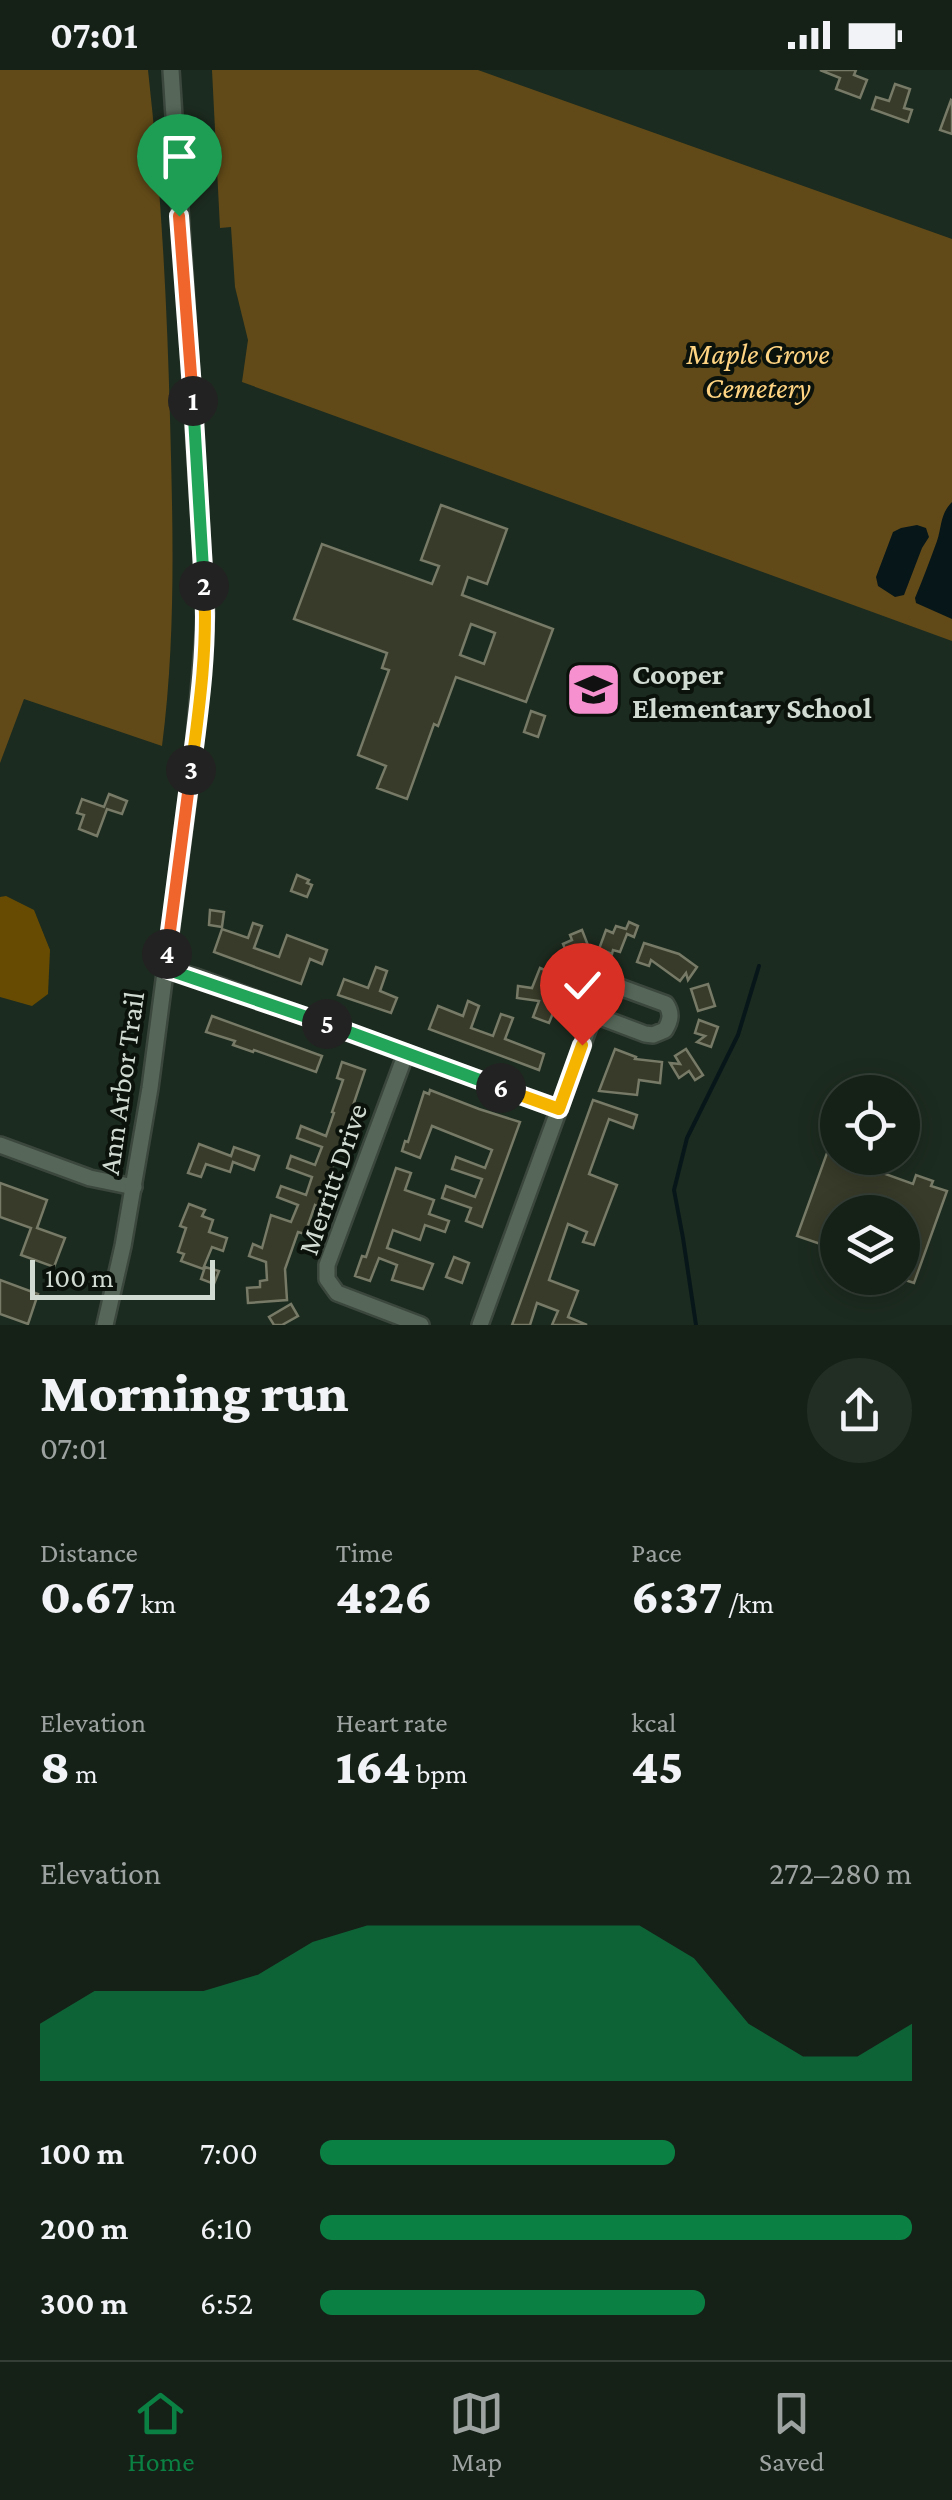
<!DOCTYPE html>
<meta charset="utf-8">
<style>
:root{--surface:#152017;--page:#222d24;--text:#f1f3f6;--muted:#9da3a1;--line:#343e36;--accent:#0b8043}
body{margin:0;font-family:"Crimson Pro",serif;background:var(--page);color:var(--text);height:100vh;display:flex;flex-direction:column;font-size:38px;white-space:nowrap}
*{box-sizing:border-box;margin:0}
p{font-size:32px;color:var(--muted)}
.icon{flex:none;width:55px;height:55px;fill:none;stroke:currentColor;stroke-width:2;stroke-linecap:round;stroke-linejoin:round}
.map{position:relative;height:1255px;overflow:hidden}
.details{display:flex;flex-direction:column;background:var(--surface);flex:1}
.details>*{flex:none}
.tools{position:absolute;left:820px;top:1005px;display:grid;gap:20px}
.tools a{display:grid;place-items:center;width:100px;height:100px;border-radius:50%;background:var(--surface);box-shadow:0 5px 25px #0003,0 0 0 2px var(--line);font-size:50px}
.scale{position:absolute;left:30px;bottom:25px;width:185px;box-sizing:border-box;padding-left:10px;border:5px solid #d1dbd2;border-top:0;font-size:28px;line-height:35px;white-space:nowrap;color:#d1dbd2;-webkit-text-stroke:8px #0b120c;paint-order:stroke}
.pin{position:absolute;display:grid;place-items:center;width:85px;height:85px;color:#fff;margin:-102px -42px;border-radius:50% 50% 50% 0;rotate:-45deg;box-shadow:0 0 10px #0007}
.pin .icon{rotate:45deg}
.km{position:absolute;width:50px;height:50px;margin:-25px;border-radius:50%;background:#222;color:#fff;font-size:28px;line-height:50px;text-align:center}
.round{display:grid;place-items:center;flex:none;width:105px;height:105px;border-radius:52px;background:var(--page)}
.summary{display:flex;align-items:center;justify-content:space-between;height:170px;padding:0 40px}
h1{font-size:55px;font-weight:800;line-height:75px}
.metrics{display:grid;grid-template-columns:repeat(3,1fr);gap:15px;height:170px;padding:10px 40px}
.metrics div{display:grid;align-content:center}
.metrics b{font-size:50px;font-weight:800}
.metrics small{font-size:28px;font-weight:400}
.metrics p{font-size:28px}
.chart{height:280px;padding:20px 40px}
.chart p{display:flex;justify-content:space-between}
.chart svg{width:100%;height:180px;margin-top:10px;fill:var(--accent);opacity:.7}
ul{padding:0 40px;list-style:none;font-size:32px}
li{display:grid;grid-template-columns:160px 120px 1fr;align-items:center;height:75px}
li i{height:25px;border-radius:12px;background:var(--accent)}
.status{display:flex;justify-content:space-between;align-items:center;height:70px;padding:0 50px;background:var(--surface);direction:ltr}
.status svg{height:28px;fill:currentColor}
.dock{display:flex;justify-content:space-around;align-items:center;height:140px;border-top:2px solid var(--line);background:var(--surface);font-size:28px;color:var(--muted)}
.dock a{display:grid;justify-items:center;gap:5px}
.dock .active{color:var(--accent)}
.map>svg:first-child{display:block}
</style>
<div class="status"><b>07:01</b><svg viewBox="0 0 49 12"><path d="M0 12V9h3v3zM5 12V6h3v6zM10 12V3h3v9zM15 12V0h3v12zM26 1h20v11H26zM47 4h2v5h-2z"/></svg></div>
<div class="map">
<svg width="952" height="1255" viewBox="0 0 952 1255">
<rect width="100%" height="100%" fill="#1c2b1f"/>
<g fill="#624a18">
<path d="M 0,0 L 148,0 C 161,116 167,233 170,349 C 173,458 176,568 162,676 L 24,629 L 0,693 Z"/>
<polygon points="212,0 478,0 952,169 952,571 242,312 248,270 235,217 231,157 220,158"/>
</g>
<polygon fill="#674b03" points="6,826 34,840 50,880 48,924 32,936 0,927 0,827"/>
<g fill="#071619">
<path d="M 952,432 L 952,549 L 916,533 L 915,528 C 923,509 930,490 937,471 C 942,456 940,444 952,432 Z"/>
<polygon points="917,455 926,458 929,467 922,478 904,525 895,527 878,516 876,507 893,462 901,458"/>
</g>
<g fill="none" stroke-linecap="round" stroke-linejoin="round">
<polyline stroke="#071619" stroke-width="4" points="696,1255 683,1168 674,1120 687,1068 738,965 759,896"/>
</g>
<g fill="#383b29" stroke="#767a66" stroke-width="2.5" fill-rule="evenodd">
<polygon points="820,0 856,0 854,5 867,10 860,28 836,19 840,8"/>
<polygon points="895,14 910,19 904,38 912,40 908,52 872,39 876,27 889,31"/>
<polygon points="951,30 952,31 952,64 940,60"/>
<path d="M 441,435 L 507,459 L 487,514 L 468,507 L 462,525 L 553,559 L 526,632 L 456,607 L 438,656 L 434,654 L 407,729 L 377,718 L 386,696 L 358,685 L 389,600 L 382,598 L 387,583 L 294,549 L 322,474 L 432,514 L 439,496 L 421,490 ZM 471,554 L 495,563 L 484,594 L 460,585 Z"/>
<polygon points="531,641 545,646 538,667 524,662"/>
<polygon points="109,724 127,731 122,744 107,739 97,766 79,759 84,745 77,743 82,729 104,737"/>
<polygon points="297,805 309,810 307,813 312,815 307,827 291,821"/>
<polygon points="210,840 224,842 222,857 209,855"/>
<polygon points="629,852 638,856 634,867 627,864 620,882 613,880 612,884 599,879 606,860 613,863 616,856 626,859"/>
<polygon points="253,853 262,856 254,878 279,887 287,865 327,880 322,894 310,889 301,914 214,882 222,859 248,868"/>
<polygon points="582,860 591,883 570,891 563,874 572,870 570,865"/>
<polygon points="644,873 679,884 697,897 688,910 686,903 680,911 651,890 649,896 637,892"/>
<polygon points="376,897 387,901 380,921 397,928 391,943 338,925 344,909 368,918"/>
<polygon points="540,898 559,906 549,930 557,933 549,953 533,947 539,931 517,928 518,916 532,918"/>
<polygon points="708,914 715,936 698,941 691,919"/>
<polygon points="468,931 479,936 471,958 493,966 501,944 513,948 505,969 544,984 539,1000 429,959 438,936 463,946"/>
<polygon points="212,946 322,986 316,1002 254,980 253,982 233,975 235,971 206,962"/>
<polygon points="699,950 718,957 711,977 697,972 705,966 695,963"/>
<polygon points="615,979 636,987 635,989 662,992 660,1013 639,1010 637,1025 599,1021"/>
<polygon points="686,979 703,1005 695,1010 689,1001 679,1008 670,993 680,994 675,986"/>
<polygon points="342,992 365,1000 319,1137 315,1135 305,1164 298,1162 285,1199 287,1230 248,1233 247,1218 260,1217 260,1211 267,1210 266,1192 249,1186 253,1174 262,1178 271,1145 291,1152 298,1135 277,1127 281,1116 306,1125 312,1107 287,1098 291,1086 315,1095 322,1077 297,1068 301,1056 326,1066 334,1043 332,1042 343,1010 337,1008"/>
<polygon points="430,1020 479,1039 520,1052 482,1157 466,1151 471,1138 442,1128 446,1116 475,1127 482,1109 452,1099 456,1087 485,1098 492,1080 432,1056 420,1088 402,1081 405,1071 408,1072 424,1022 429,1024"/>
<polygon points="593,1030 637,1045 633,1058 609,1049 589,1104 617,1115 594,1175 583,1172 587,1162 568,1154 549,1210 578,1221 568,1247 587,1255 552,1255 558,1241 537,1233 530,1255 512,1255"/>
<polygon points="199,1074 231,1086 234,1077 259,1086 254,1100 233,1092 230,1102 206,1094 201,1107 188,1103"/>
<polygon points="827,1083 913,1114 916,1105 933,1111 931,1116 947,1121 914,1213 902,1209 902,1142 838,1142 838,1180 797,1166"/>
<polygon points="396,1098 411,1103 405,1120 434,1130 429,1144 449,1151 445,1162 425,1155 420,1170 393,1160 387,1178 433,1194 423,1219 392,1210 397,1195 379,1188 370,1211 355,1206 362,1186 366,1187"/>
<polygon points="0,1113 47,1130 37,1158 65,1168 54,1197 21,1185 31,1158 0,1147"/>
<polygon points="189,1134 205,1140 202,1146 213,1150 209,1162 227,1168 223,1181 212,1177 203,1199 181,1191 184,1184 178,1182 186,1158 180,1156"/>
<polygon points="454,1187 469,1193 462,1213 446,1207"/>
<polygon points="205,1197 219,1201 214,1214 201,1209"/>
<polygon points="0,1210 38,1224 28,1254 0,1244"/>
<polygon points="291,1234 298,1246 282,1255 274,1255 269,1247"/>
</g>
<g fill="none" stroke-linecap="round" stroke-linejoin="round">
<defs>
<g id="minor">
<polyline points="166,899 196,907 559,1039"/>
<path d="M 595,908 L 666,934 C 672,943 671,950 665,960 L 653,965 L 645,964 L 584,941 L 579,935 L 578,922 L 586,911 Z"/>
<polyline points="406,983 327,1195 327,1209 337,1223 421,1255"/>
<polyline points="0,1075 90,1108 134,1117"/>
<polyline points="105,1255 123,1176 150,1018 194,680 206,543 171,0"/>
<polyline points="480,1255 593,946"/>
</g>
</defs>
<use href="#minor" stroke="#3b473d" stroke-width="20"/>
<use href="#minor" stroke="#566759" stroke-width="15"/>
</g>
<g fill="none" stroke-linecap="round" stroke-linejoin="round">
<defs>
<polyline id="split-1" points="179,146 193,331"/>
<polyline id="split-2" points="193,331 204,516"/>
<path id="split-3" d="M 191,700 C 199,640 208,577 204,516"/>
<polyline id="split-4" points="167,884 191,700"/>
<polyline id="split-5" points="167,884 166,899 327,954"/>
<polyline id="split-6" points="327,954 501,1018"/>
<polyline id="split-7" points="501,1018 559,1039 582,975"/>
</defs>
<use href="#split-1" stroke="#fff" stroke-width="20"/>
<use href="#split-2" stroke="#fff" stroke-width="20"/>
<use href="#split-3" stroke="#fff" stroke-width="20"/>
<use href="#split-4" stroke="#fff" stroke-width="20"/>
<use href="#split-5" stroke="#fff" stroke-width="20"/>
<use href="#split-6" stroke="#fff" stroke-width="20"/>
<use href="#split-7" stroke="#fff" stroke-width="20"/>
<use href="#split-1" stroke="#f0652b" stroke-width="12"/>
<use href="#split-2" stroke="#22a559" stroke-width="12"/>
<use href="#split-3" stroke="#f5b400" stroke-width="12"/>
<use href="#split-4" stroke="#f0652b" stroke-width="12"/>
<use href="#split-5" stroke="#22a559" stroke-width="12"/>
<use href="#split-6" stroke="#22a559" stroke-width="12"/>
<use href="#split-7" stroke="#f5b400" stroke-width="12"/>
</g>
<defs>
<symbol id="school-square" viewBox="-11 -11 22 22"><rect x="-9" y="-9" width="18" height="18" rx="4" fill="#f790cf" stroke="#0b120c"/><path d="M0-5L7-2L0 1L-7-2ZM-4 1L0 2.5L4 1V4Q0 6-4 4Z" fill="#111"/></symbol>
</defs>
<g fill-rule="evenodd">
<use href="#school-square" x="562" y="588" width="63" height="63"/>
</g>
<g text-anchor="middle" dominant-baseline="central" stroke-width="8" stroke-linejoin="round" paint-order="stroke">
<g font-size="30" font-style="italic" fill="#ffd482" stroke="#0b120c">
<text x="758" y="283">Maple Grove<tspan x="758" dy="34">Cemetery</tspan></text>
</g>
<g font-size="30" font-weight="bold" fill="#d1dbd2" stroke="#0b120c" text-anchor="start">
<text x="632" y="603">Cooper<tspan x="632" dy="34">Elementary School</tspan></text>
</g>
<g font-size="30" fill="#d1dbd2" stroke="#0b120c">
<text transform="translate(121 1013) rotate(-82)">Ann Arbor Trail</text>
<text transform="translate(332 1109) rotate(-71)">Merritt Drive</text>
</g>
</g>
</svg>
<div class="tools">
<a><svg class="icon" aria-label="locate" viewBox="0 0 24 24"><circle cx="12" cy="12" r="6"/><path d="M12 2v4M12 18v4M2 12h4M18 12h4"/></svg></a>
<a><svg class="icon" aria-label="layers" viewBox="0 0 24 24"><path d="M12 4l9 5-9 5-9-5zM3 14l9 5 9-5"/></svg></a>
</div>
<div class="scale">100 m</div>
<div class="pin" style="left:179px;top:146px;background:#1e9e55"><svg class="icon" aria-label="arrive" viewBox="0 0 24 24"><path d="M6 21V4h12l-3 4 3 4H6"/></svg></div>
<div class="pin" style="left:582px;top:975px;background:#d93025"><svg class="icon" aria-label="check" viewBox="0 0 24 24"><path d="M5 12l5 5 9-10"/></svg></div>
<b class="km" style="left:193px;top:331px">1</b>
<b class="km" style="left:204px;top:516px">2</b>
<b class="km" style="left:191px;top:700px">3</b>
<b class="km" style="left:167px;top:884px">4</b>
<b class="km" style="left:327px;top:954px">5</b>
<b class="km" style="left:501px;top:1018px">6</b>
</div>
<section class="details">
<div class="summary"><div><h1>Morning run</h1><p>07:01</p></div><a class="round"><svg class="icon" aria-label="share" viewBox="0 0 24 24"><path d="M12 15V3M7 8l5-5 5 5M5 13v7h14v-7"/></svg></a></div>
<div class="metrics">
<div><p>Distance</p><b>0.67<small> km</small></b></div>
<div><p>Time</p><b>4:26</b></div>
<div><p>Pace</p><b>6:37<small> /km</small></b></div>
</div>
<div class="metrics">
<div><p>Elevation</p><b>8<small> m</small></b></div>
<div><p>Heart rate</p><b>164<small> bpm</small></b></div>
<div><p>kcal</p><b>45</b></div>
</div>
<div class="chart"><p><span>Elevation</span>272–280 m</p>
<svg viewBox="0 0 160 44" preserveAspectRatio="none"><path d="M0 44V30L10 22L20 22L30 22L40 18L50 10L60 6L70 6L80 6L90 6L100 6L110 6L120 14L130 30L140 38L150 38L160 30V44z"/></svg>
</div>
<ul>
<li><b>100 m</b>7:00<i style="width:60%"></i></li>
<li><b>200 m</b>6:10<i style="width:100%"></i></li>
<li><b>300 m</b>6:52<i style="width:65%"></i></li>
</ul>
</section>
<nav class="dock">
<a class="active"><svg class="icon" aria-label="home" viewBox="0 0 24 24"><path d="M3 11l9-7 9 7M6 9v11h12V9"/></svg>Home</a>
<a><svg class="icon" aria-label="map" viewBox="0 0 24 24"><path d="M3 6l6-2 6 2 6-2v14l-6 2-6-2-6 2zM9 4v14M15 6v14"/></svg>Map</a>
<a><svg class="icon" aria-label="saved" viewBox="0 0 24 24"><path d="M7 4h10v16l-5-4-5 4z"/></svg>Saved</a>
</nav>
